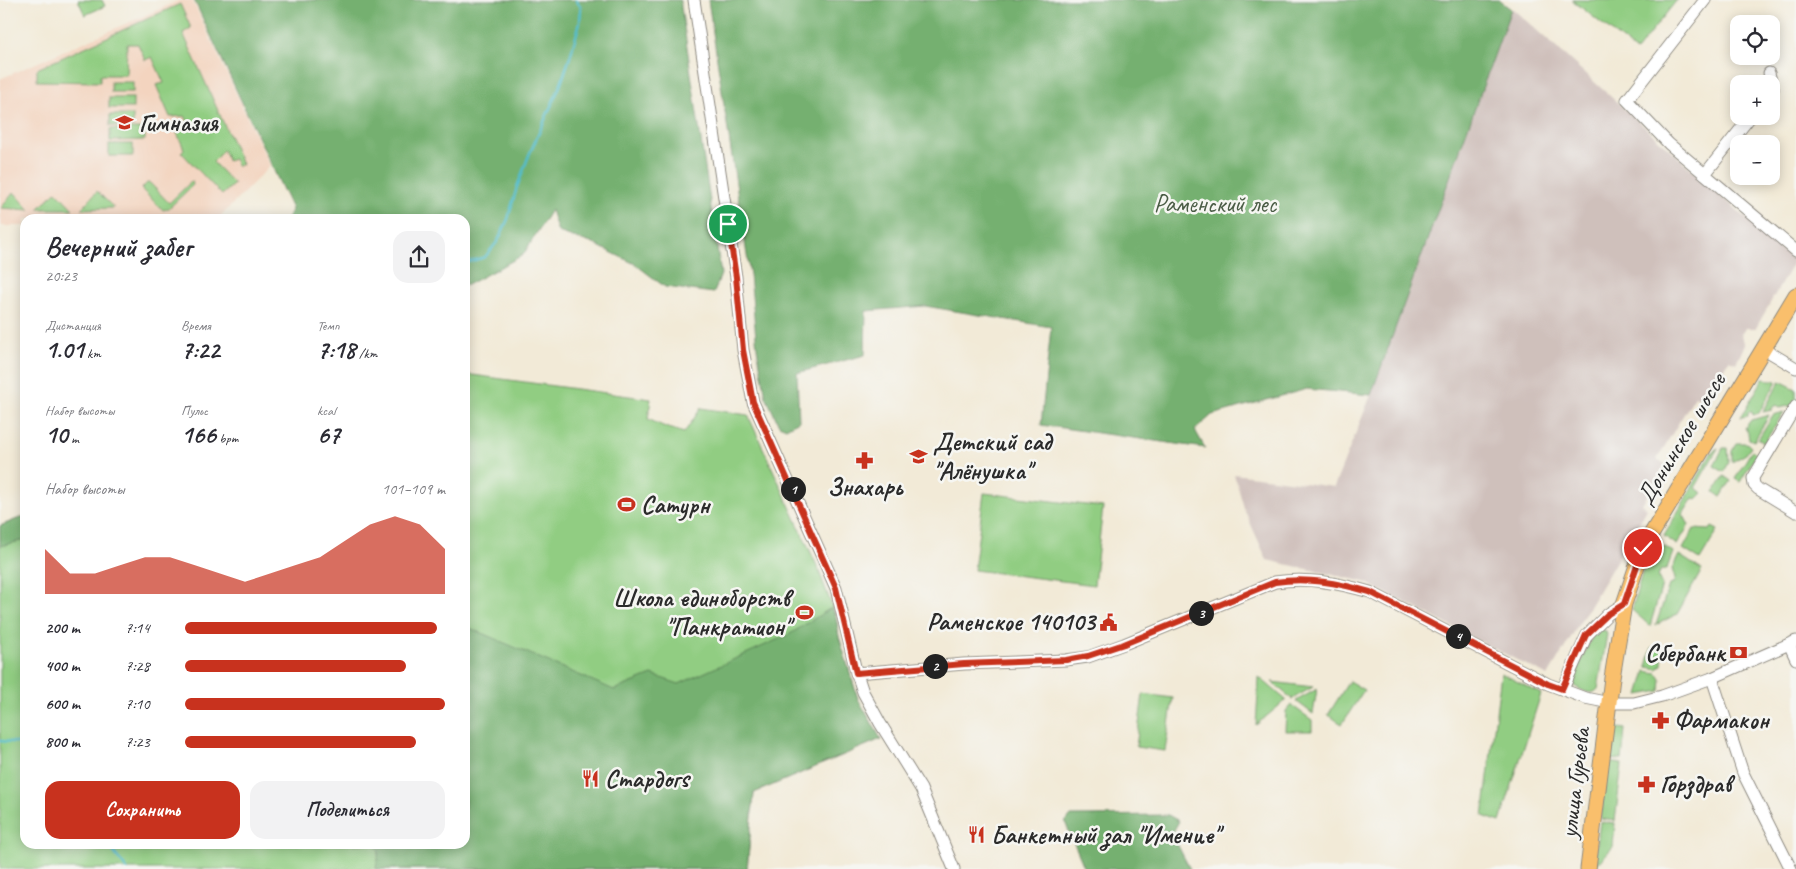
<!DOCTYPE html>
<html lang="ru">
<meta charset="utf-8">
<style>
:root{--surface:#fff;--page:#f2f2f3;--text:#2b2b33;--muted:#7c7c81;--accent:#c8321e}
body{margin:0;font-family:Caveat,sans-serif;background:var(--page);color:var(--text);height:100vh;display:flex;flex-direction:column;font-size:19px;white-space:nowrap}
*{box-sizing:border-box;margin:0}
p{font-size:16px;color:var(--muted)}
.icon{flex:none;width:28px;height:28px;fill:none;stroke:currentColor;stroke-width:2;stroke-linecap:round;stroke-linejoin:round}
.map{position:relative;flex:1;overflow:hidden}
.details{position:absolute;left:20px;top:214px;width:450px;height:635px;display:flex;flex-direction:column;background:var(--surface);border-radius:15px;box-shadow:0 2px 12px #0003}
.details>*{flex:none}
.controls{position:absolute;left:1730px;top:15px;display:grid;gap:10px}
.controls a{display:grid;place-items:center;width:50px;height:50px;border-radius:10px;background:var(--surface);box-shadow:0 2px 12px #0003;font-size:25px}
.pin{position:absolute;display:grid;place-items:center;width:42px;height:42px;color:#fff;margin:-21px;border:2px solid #fff;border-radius:50%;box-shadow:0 1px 5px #0007}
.km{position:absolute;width:25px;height:25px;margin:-12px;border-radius:50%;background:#222;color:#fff;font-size:14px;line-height:25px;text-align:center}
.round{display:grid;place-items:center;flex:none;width:52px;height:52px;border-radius:15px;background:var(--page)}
.headline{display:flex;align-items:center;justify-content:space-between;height:85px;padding:0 25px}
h1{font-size:28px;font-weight:700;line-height:38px}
.metrics{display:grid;grid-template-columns:repeat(3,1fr);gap:8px;height:85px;padding:5px 25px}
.metrics div{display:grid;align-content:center}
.metrics b{font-size:25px;font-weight:700}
.metrics small{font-size:14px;font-weight:400}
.metrics p{font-size:14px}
.chart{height:140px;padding:10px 25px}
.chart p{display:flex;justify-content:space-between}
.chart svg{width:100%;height:90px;margin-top:5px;fill:var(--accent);opacity:.7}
.action{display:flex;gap:10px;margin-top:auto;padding:10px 25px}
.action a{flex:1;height:58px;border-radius:15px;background:var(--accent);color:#fff;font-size:20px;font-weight:700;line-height:58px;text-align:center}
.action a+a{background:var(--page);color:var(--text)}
ul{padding:0 25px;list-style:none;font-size:16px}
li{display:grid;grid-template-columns:80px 60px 1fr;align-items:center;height:38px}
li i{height:12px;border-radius:6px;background:var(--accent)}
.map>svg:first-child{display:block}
</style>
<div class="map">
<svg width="1796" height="869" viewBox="0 0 1796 869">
<rect width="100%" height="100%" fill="#f6f6f2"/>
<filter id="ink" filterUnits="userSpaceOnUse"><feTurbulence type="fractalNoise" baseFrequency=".02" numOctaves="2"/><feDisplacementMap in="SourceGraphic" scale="10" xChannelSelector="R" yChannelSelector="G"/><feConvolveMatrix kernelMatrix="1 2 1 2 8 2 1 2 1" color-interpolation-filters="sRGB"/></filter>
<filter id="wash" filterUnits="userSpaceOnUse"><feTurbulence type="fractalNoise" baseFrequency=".0096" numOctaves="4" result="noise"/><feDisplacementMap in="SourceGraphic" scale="20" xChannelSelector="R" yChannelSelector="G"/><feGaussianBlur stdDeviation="1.12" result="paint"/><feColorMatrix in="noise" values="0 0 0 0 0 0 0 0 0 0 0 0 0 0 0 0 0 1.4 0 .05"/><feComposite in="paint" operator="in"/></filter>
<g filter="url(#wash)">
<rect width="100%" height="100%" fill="#f2ead7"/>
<polygon fill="#f3d4bf" points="180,0 192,0 270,166 218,219 25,219 25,226 0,226 0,79"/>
<polygon fill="#cfc0bb" points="1511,9 1513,9 1794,261 1756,328 1746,328 1741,334 1745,345 1736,363 1729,360 1704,401 1695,396 1690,404 1657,459 1665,464 1642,504 1647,509 1548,676 1365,582 1267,560 1245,511 1234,474 1334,487 1371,395"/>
<g fill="#91cd82" stroke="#5e7c56">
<polygon points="78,0 102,0 105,6 85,15"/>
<polygon points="1572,0 1677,0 1636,51"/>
<polygon points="180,4 191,28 183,33 242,164 237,166 234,159 228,161 223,150 213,162 234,184 222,195 181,152 184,149 174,126 189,124 185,116 170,117 156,85 164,83 152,57 145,60 138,44 127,44 126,75 100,75 100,82 37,81 37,69"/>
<rect x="111" y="82" width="22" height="10"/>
<rect x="109" y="98" width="24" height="10"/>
<rect x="110" y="115" width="23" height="11"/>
<polygon points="110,129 145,129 145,140 110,141"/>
<rect x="109" y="144" width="24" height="12"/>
<polygon points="192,181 193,185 168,209 163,210 141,189 147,183 150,183 169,203"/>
<polygon points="56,191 73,209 38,209"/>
<polygon points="97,191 114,208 81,209"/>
<polygon points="14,192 30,210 1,208"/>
<polygon points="465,374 651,399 648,419 663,426 684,433 701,408 748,415 817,566 836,617 839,637 858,699 881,739 754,793 747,869 0,869 0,526 25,516 25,844 465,844"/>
<polygon points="1763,379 1777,381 1759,413 1753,415 1752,412 1748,412 1748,416 1741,417"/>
<polygon points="1780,381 1796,389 1796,402 1794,405 1779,408 1776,405 1772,408 1772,410 1763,412"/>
<polygon points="1784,412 1764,443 1758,439 1773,415"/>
<polygon points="1769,415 1754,441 1749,439 1748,433 1745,428 1751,420"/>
<polygon points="1737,443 1747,443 1751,447 1746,454 1732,462 1732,451"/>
<polygon points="1718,448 1695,488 1703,493 1697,499 1693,498 1683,514 1689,525 1677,545 1664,536 1712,452"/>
<polygon points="1723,448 1728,448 1729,462 1724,472 1714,466"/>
<polygon points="1752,450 1757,454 1740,482 1735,479"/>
<polygon points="1724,476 1731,481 1721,497 1714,492"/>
<polygon points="984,493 1103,507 1094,585 974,570"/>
<polygon points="1712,527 1718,530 1700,560 1683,549 1694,529 1710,530"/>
<polygon points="1657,542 1673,552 1667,568 1660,571 1658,577 1662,585 1650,626 1632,610 1645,562"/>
<polygon points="1679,555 1702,570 1677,614 1656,625 1669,585 1673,584 1675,579 1672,569"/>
<path d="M 1600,629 L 1606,631 L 1607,634 L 1598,689 C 1591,697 1582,690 1574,686 L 1572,681 L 1594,632 Z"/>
<polygon points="1652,647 1663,650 1662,665 1658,669 1647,667"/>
<polygon points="1646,671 1657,673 1661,679 1660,691 1639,695"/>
<polygon points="1501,673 1541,694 1500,822 1483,816"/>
<polygon points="1259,677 1286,700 1256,725"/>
<polygon points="1349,681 1364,690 1342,724 1328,715"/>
<polygon points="1272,682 1313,687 1292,699"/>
<polygon points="1317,689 1313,714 1296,701"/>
<polygon points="1143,694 1173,698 1165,751 1136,747"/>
<polygon points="1291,705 1312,720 1312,731 1285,731 1286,711"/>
<polygon points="1612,727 1625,729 1622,760 1608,759"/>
<polygon points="1607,762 1622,764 1615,821 1601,819"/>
<polygon points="1600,822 1615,823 1613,847 1594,867"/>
</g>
<g fill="#74b070" stroke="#506e4e">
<polygon points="194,0 680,0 721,274 714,293 665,287 635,264 594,244 558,232 551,210 523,255 465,286 465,219 287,219 292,209"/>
<polygon points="708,0 1499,0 1511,9 1371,395 1307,389 1212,415 1195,430 1205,448 1041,425 1051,327 925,306 866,311 865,355 797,373 799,421 786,428 779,425 766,397 757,348 750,275"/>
<polygon points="25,516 25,540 0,546 0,526"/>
<polygon points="831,608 836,617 839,637 858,699 881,739 754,793 747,869 376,869 379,850 373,844 465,844 465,626 614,690 652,675 679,684 790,634"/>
<polygon points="1168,815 1179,821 1172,834 1190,869 1085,869 1065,822 1071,816"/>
</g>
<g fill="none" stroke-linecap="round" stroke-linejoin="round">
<g stroke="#52bdcd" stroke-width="2.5">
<polyline points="465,263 485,257 498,241 508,219 517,187 529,155 560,86 570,57 580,22 581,7 576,0"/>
<polyline points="0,741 25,743"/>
<polyline points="107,844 127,869"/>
</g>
</g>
</g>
<g filter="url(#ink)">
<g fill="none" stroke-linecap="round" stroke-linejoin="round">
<defs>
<g id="minor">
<polyline points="694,0 736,277 743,350 753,402 836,588 856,671 863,692 880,723 921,789 954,869"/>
<polyline points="1705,0 1627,100 1669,144 1796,251"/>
<polyline points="1769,73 1773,89 1771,91"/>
<polyline points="1705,174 1751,116"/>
<polyline points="1764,349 1796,368"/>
<polyline points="1796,406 1753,478 1754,485 1758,489 1796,512"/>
<polyline points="1789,644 1796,659"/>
<path d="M 856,673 L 964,664 L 1066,660 L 1088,657 L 1124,644 L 1275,582 C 1308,577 1338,583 1370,592 L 1548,684 L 1585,698 L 1610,703 L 1634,703 L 1662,696 L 1712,678 L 1796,641"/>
<polyline points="1712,678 1743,773 1791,869"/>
<polyline points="1563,689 1587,635 1608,614 1624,604"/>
</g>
<polyline id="major" points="1588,869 1612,678 1624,604 1643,548 1796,295"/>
</defs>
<use href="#minor" stroke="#8e8a81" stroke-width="13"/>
<use href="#major" stroke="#8e8a81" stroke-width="17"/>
<use href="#minor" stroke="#fff" stroke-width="11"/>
<use href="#major" stroke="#f9bf6c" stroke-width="15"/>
</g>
</g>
<g fill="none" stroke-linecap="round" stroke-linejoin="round" filter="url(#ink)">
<defs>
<path id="route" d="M 728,224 L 736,277 L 743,350 L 753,402 L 836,588 L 856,673 L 964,664 L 1066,660 L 1088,656 L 1124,644 L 1275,582 C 1308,577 1338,583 1370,592 L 1548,684 L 1562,689 L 1586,635 L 1608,614 L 1624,604 L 1643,548"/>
</defs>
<use href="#route" stroke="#fff" stroke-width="10"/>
<use href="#route" stroke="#c8321e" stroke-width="6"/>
</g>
<defs>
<symbol id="school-bare" viewBox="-9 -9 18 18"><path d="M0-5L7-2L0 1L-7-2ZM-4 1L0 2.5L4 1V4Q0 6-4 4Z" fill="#c8321e" stroke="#f6f6f2" stroke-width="2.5" paint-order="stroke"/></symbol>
<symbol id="pharmacy-bare" viewBox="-9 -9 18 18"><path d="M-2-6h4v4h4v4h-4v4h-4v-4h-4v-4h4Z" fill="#c8321e" stroke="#f6f6f2" stroke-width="2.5" paint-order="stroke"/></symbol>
<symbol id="stadium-bare" viewBox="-9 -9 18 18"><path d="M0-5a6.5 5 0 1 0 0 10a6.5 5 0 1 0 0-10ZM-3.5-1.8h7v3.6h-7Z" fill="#c8321e" stroke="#f6f6f2" stroke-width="2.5" paint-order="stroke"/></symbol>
<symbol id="civic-bare" viewBox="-9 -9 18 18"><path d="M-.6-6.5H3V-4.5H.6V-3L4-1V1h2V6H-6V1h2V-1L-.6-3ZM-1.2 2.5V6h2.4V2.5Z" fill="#c8321e" stroke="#f6f6f2" stroke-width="2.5" paint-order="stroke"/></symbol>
<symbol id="bank-bare" viewBox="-9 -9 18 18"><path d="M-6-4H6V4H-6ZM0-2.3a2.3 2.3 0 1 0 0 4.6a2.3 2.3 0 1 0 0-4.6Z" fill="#c8321e" stroke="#f6f6f2" stroke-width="2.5" paint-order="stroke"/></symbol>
<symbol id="restaurant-bare" viewBox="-9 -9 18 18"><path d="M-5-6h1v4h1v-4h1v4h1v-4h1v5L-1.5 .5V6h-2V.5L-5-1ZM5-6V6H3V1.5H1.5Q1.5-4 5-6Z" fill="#c8321e" stroke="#f6f6f2" stroke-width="2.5" paint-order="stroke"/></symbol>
</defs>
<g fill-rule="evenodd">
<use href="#school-bare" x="112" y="110" width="25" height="25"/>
<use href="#school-bare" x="906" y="444" width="25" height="25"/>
<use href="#pharmacy-bare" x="852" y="448" width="25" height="25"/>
<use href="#stadium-bare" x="614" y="492" width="25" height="25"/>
<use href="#stadium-bare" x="792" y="600" width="25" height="25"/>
<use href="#civic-bare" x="1096" y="610" width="25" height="25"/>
<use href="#bank-bare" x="1726" y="640" width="25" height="25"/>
<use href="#pharmacy-bare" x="1648" y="708" width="25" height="25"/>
<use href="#restaurant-bare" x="578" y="766" width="25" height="25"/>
<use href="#pharmacy-bare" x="1634" y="772" width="25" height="25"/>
<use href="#restaurant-bare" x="964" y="822" width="25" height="25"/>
</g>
<g text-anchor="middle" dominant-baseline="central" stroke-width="5" stroke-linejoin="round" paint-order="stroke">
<g font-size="25" font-weight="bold" fill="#2b2b2b" stroke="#f6f6f2" text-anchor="start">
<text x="139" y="123">Гимназия</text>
<text x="933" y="442">Детский сад<tspan x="933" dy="29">"Алёнушка"</tspan></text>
<text x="865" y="487" text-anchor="middle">Знахарь</text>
<text x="641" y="505">Сатурн</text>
<text x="790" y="598" text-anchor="end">Школа единоборств<tspan x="790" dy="29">"Панкратион"</tspan></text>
<text x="1095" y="622" text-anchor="end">Раменское 140103</text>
<text x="1725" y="653" text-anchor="end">Сбербанк</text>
<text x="1674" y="720">Фармакон</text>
<text x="605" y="779">Стардогs</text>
<text x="1660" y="784">Горздрав</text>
<text x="991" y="835">Банкетный зал "Имение"</text>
</g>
<g font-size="25" fill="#4a5c45" stroke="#f6f6f2">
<text x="1215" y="204">Раменский лес</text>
</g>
<g font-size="25" fill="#2b2b2b" stroke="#f6f6f2">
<text transform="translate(1681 439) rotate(-59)">Донинское шоссе</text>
<text transform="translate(1575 783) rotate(-83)">улица Гурьева</text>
</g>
</g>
</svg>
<div class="controls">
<a><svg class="icon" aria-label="locate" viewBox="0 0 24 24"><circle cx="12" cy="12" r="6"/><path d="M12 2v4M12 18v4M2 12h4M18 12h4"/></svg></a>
<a>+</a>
<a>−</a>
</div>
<div class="pin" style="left:728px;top:224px;background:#1e9e55"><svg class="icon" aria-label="arrive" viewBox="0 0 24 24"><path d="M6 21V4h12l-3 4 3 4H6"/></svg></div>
<div class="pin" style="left:1643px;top:548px;background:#d93025"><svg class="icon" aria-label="check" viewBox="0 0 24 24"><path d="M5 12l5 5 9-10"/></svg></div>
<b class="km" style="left:793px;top:489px">1</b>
<b class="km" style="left:935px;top:666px">2</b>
<b class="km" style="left:1201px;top:613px">3</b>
<b class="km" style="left:1458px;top:636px">4</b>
<section class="details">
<div class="headline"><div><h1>Вечерний забег</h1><p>20:23</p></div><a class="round"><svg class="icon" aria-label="share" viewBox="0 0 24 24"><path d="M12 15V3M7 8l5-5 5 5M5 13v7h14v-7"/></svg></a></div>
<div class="metrics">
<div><p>Дистанция</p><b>1.01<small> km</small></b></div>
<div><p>Время</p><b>7:22</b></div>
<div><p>Темп</p><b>7:18<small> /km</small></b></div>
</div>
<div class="metrics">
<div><p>Набор высоты</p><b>10<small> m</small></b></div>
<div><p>Пульс</p><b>166<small> bpm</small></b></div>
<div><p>kcal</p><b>67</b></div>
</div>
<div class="chart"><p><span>Набор высоты</span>101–109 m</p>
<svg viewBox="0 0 160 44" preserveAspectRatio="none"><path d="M0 44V22L10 34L20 34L30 30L40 26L50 26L60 30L70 34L80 38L90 34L100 30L110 26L120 18L130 10L140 6L150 10L160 22V44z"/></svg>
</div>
<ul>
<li><b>200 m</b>7:14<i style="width:97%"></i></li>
<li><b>400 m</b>7:28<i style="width:85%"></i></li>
<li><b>600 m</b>7:10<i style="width:100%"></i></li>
<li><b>800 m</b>7:23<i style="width:89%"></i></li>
</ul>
<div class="action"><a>Сохранить</a><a>Поделиться</a></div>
</section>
</div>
